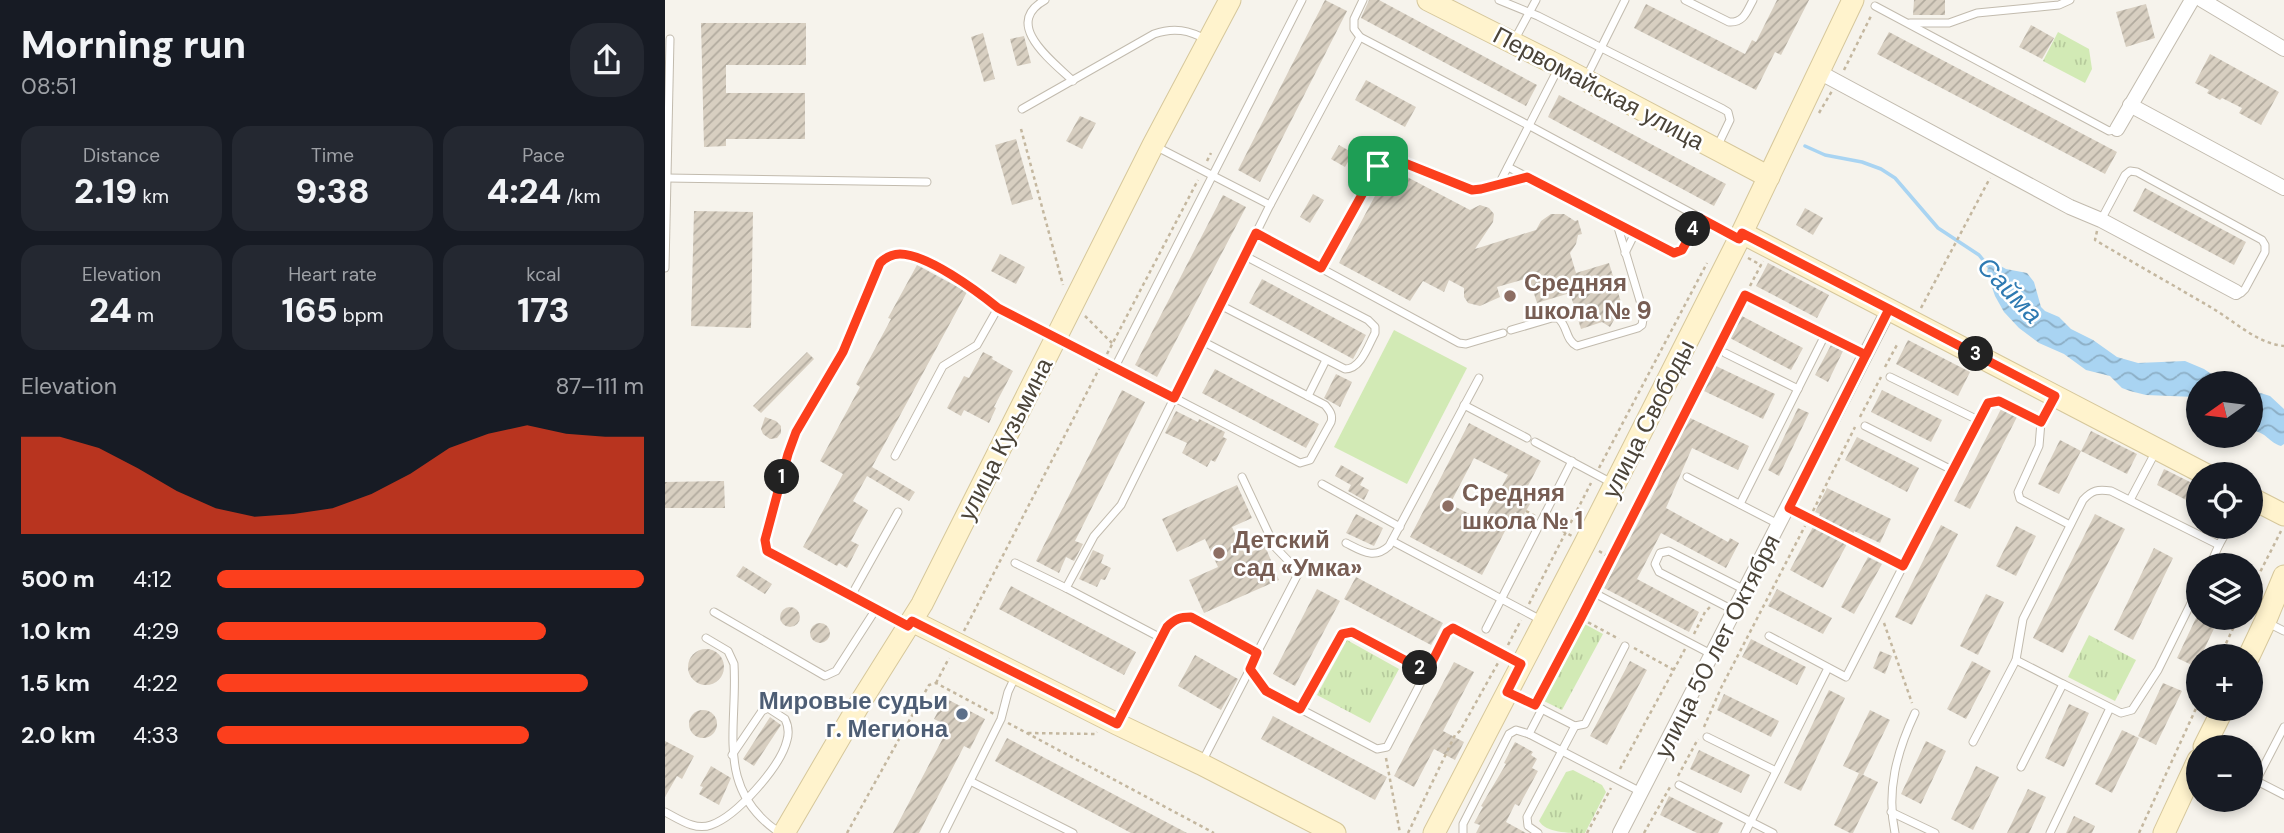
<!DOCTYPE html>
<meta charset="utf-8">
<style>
:root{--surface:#171b24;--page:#242831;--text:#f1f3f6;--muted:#9ea1a6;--accent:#fc3f1d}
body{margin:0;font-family:"DM Sans",sans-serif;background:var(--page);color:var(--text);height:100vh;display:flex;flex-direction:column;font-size:26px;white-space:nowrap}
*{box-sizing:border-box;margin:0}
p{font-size:23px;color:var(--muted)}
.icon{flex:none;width:38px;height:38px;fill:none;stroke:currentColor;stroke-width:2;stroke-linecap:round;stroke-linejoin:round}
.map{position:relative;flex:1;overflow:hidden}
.sheet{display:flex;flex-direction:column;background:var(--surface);width:665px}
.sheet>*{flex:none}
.needle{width:46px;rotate:256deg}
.buttons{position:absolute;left:1521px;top:371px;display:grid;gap:14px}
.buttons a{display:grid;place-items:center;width:77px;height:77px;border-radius:50%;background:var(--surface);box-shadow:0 4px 10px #0003;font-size:35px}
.pin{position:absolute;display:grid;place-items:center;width:60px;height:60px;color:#fff;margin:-30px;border-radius:14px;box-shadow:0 4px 10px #0006}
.km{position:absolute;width:35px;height:35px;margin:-18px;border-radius:50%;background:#222;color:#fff;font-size:19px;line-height:35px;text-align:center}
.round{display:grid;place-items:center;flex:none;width:74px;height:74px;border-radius:28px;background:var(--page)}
.overview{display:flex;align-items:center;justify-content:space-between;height:119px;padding:0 21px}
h1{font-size:38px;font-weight:800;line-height:52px}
.metrics{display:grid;grid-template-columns:repeat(3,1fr);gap:10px;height:119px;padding:7px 21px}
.metrics div{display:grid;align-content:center;border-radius:18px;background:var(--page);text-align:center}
.metrics b{font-size:35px;font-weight:800}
.metrics small{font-size:19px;font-weight:400}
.metrics p{font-size:19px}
.chart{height:196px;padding:14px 21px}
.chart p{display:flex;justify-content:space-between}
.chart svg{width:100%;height:126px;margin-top:7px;fill:var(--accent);opacity:.7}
ul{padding:0 21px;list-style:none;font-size:23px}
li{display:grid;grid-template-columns:112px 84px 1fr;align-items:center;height:52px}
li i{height:18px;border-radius:9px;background:var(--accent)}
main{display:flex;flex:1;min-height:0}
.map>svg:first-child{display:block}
</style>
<main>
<section class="sheet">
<div class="overview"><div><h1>Morning run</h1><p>08:51</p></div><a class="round"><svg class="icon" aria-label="share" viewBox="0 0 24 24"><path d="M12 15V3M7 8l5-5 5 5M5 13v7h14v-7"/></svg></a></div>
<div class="metrics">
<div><p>Distance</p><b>2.19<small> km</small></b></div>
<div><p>Time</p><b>9:38</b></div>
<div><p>Pace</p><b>4:24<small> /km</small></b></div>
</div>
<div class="metrics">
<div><p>Elevation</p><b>24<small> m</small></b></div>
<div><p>Heart rate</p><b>165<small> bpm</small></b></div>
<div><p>kcal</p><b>173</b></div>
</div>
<div class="chart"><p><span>Elevation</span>87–111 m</p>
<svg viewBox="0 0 160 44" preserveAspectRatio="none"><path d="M0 44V10L10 10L20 14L30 21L40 29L50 35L60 38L70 37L80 35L90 30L100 23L110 14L120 9L130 6L140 9L150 10L160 10V44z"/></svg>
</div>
<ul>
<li><b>500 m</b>4:12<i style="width:100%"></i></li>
<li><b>1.0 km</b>4:29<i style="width:77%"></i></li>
<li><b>1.5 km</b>4:22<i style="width:87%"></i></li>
<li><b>2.0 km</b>4:33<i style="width:73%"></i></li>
</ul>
</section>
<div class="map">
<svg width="1619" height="833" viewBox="0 0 1619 833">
<defs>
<pattern id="grass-tufts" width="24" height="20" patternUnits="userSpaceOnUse" patternTransform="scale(1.75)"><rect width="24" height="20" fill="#d2eab5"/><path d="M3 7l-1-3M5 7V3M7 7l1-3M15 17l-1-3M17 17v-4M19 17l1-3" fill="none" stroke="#b6ca9c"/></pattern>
<pattern id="water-waves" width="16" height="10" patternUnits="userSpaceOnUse" patternTransform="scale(1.75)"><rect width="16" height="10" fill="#a9d4f2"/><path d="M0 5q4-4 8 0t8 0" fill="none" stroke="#8caec5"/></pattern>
<pattern id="building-hatch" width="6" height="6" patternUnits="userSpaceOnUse" patternTransform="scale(1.75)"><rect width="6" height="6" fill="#d8cfc1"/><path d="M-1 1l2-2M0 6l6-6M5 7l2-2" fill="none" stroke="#b1aa9e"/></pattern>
</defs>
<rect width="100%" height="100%" fill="#f6f3ec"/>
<g fill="url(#grass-tufts)">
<polygon points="1393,32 1424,49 1427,69 1420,83 1378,61"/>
<polygon points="916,622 938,634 897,710 875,699"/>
<polygon points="1424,635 1471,660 1450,701 1403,677"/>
<polygon points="682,640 734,669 705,723 652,695"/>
<path d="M 908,770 L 937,785 L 941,792 L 920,833 C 903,833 881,833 874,821 L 901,772 Z"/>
</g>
<polygon fill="#d2eab5" points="729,330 802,368 742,484 669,447"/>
<g fill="url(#water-waves)">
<polygon points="1330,263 1341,269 1362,273 1369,282 1376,307 1380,311 1394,317 1406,329 1428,340 1452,357 1473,363 1520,361 1539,369 1560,383 1533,383 1533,399 1530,397 1481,395 1465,391 1457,388 1445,376 1421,370 1399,354 1374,343 1354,328 1339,312 1330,296 1322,273 1323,266"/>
<path d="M 1586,390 L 1605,396 L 1619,409 L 1619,444 L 1616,446 C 1603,442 1603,433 1586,430 Z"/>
</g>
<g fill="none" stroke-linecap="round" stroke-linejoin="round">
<polyline stroke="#a9d4f2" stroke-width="3.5" points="1140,146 1160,155 1197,162 1216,169 1230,178 1273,228 1314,255 1323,266"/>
</g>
<g fill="url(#building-hatch)" fill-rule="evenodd">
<polygon points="660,0 682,11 595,182 573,170"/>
<polygon points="704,0 714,0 872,85 861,106 696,18"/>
<polygon points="1112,0 1144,0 1116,55 1110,52 1091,90 969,28 981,4 1080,54 1087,40 1091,42"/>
<polygon points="1249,0 1280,0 1280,15 1248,15"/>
<polygon points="1481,4 1490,38 1461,47 1451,12"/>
<polygon points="36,23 141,23 141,65 61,65 61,93 140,93 140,139 61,139 61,146 39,147"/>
<polygon points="1366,25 1389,38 1377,59 1354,47"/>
<polygon points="1224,32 1452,152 1440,174 1212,54"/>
<polygon points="318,33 330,79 319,82 306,37"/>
<polygon points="359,36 366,63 352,66 345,39"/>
<polygon points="1545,54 1614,92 1596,125 1574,113 1577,108 1557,98 1555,100 1542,93 1544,90 1530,83"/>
<polygon points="701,80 751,107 740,127 690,100"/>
<polygon points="894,95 1061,184 1049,206 883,117"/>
<polygon points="415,116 431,123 417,149 401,141"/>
<polygon points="351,139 368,199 347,205 330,145"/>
<polygon points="674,145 688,153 680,167 666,159"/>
<polygon points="725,168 805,210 815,205 824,208 829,214 828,222 810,249 871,230 876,221 886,214 899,214 910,221 913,220 917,234 913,235 911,244 905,253 911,273 944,263 960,315 950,318 945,327 937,322 916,329 905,293 872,303 864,278 832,287 835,297 815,306 803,303 799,297 799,288 784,280 779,292 758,281 745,301 674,263"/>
<polygon points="1480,188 1581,242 1569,265 1468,211"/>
<polygon points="648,194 659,200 645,223 635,217"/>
<polygon points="558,195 581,207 492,377 470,365"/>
<polygon points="1140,208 1158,218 1148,235 1131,225"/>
<polygon points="29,211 88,212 86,328 26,326"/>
<polygon points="335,254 360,267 351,284 326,271"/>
<polygon points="1103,263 1164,295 1152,318 1091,286"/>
<polygon points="252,265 302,292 207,467 250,492 244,501 202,476 188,501 203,510 186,541 194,545 182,568 174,563 172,566 138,547 178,474 155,461 195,387 191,384 226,319 223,318"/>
<polygon points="597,279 701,335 688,359 584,303"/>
<polygon points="1075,315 1138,348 1126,370 1063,337"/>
<polygon points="1243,340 1305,372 1293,396 1231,364"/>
<polygon points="1166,345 1178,351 1163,382 1150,375"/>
<polygon points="142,352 149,359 96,413 88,406"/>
<polygon points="318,352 328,357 327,359 348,371 329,407 331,408 324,423 299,410 296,416 282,408 299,376 304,378"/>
<polygon points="1051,366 1110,394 1098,419 1039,391"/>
<polygon points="550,369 654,424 641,448 537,393"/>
<polygon points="671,374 687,382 675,407 659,398"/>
<polygon points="457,390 480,402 410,541 418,544 409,561 401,557 394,573 371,561"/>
<polygon points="1217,390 1277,420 1266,442 1206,412"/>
<polygon points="1133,408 1144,413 1114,476 1103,470"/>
<polygon points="1336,409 1352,417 1305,509 1289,501"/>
<polygon points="511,411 533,422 534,419 560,432 558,437 562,439 550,462 546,460 542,467 517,453 522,443 500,433"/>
<polygon points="100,417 111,421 116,426 116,433 112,438 105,439 98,434 96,429"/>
<polygon points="1023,417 1084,446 1073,470 1027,448 1001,508 1063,542 1065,538 1074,543 1061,568 996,533 972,579 1034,612 1024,632 939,588 992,487 1005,452"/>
<path d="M 804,423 L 876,461 L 856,499 L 865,504 L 858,516 L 850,512 L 817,575 L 745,537 ZM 809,458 L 843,475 L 818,521 L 785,504 Z"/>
<polygon points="1426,431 1472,454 1462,474 1416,451"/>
<polygon points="1192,437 1254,468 1242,492 1180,460"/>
<polygon points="1395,440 1416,451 1394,494 1373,484"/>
<polygon points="676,465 699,478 695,485 704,490 699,500 683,491 686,485 670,476"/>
<polygon points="1499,469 1533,486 1533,506 1492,485"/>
<polygon points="59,481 60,508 0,508 0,482"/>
<polygon points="572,485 587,518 567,527 580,555 600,546 614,580 539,613 524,580 553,567 540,539 512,552 497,519"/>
<polygon points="1162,488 1226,519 1215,543 1189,531 1188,534 1154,516 1155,514 1150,512"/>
<polygon points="691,514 718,528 709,546 681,533"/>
<polygon points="1430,514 1460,529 1398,653 1368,638"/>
<polygon points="1276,525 1293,534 1247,625 1230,617"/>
<polygon points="1351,526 1371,536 1351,576 1331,566"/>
<polygon points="1148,527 1182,544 1158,588 1125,570"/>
<polygon points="1489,548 1508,558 1468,640 1449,630"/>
<polygon points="428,550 439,555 436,563 446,568 440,580 436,579 432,587 414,579"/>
<polygon points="1203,557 1217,564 1189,614 1176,607"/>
<polygon points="78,566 107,584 100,594 71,576"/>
<polygon points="691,577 778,623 766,645 679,599"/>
<polygon points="346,586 471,652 459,675 334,609"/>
<polygon points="652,589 675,601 630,686 608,674"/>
<polygon points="1112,589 1167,618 1158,634 1103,606"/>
<polygon points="1321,594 1339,602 1313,655 1295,646"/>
<circle cx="125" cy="617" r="10"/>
<polygon points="1531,618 1554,618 1536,656 1533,656 1531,667 1512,658"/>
<circle cx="155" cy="633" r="10"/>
<polygon points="1086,639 1141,667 1132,685 1077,657"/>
<circle cx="41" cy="667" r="18"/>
<polygon points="1215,651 1227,656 1220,674 1208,668"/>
<polygon points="530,655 573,679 556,710 513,686"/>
<polygon points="965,661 982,670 942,745 925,736"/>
<polygon points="1307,661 1326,671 1301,719 1282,709"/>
<polygon points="789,662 809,672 778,731 799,742 790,760 769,749 749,787 729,776"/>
<polygon points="1498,683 1517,691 1491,745 1473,736"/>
<polygon points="1164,690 1180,698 1136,791 1119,783"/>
<polygon points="1059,694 1114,721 1106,737 1052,710"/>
<polygon points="280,698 320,719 305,749 299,746 254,833 228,833 279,736 270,731 275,722 269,719"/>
<polygon points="1404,704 1424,713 1399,767 1380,758"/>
<circle cx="38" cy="724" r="14"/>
<polygon points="1205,710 1225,720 1198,775 1178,766"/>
<polygon points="608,716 722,777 710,800 596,739"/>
<polygon points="105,717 116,725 89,766 78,759"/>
<polygon points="1457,730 1474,738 1447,793 1430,784"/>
<polygon points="342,738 522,833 466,833 330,761"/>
<polygon points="0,741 29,756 17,779 12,776 0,797"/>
<polygon points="1261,741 1281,751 1256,804 1236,794"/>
<polygon points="850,742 868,752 866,755 872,759 867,768 873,771 854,806 850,804 841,822 861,833 811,833 815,825 809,823 818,807 816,806 841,764 839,763"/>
<polygon points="1034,750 1085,775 1076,793 1025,769"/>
<polygon points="46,766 66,778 54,805 34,794 38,787 35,786"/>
<polygon points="1311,766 1334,777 1308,830 1286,819"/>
<polygon points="1194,773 1213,782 1188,833 1185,833 1169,825"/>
<polygon points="1363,789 1381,797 1364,833 1342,833"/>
<polygon points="1004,796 1058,823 1053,833 1032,833 995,815"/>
<polygon points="1409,816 1430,826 1427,833 1401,833"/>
</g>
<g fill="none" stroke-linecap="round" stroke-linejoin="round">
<defs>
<g id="lane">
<path d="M 380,0 C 337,24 387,61 408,81"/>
<polyline points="698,0 689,19 689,29 695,37 863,125 1071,237"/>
<polyline points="834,0 873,16 1058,109 1063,112 1065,120 1053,145"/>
<path d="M 1020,0 L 1064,22 C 1079,23 1082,11 1088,0"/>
<polyline points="1210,6 1444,131 1452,129"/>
<polyline points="1245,23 1284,23 1312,13 1394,5 1405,0"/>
<polyline points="850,39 871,0"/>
<polyline points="922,76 960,0"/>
<path d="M 357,109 L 489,34 C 509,27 524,30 542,40"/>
<polyline points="490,146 605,205"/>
<polyline points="843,167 1009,253 1017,250 1035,218"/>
<polyline points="2,178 262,182"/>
<polyline points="834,184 894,67"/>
<polyline points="1436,220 1460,175 1465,171 1472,172 1597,240 1600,245 1600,252 1580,289 1576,293 1571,292"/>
<polyline points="591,233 794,343 801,344 838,333"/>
<polyline points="960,253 970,233"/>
<polyline points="0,268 5,39"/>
<polyline points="656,268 708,171 718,162 732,160 807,190 816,189 862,177"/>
<polyline points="1080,295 1201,355"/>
<path d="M 555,305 L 680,369 C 696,369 703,346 710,333 L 710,327 L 703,320 L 580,256"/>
<path d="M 846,330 L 887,318 L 893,318 C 903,326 900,340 912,346 L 973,328 L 977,325 L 979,314 L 952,224"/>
<polyline points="1060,353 1133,389"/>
<path d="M 450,367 L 635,463 L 645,460 L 666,422 C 668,415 665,411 660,405 L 537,341"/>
<polyline points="1225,377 1313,420"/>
<polyline points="643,396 661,360"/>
<polyline points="799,405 862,438"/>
<polyline points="1376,422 1374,446 1353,492 1355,499 1405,525"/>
<polyline points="1200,426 1287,470"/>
<polyline points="870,442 947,483"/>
<polyline points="230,456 278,366 312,345 333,308"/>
<polyline points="577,477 610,547 634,572 592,653"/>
<polyline points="1022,477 1115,525"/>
<polyline points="657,484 735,527"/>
<polyline points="1465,500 1491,451"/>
<polyline points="1075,504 1160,335"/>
<polyline points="1124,508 1238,566"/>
<polyline points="727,541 878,621"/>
<path d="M 681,543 C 697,551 709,560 724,546 L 814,378"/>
<polyline points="350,563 401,588"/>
<polyline points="1545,565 1554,545"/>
<polyline points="186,596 233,512"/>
<polyline points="935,596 1048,655"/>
<polyline points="1070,611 994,572 990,564 995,553 1004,551 1080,590"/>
<polyline points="49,612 160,676 171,671 211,609"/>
<polyline points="1601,622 1619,631"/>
<polyline points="242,626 104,553 99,544 126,446 136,423 178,352 215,263 227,255 234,254 260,261 311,290 333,308 450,367 637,0"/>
<polyline points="821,629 907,461"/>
<polyline points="1104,636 1181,677 1320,407 1323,403 1333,401 1376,422 1388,399"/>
<path d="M 41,638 L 63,651 L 69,664 C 73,729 49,789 115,833"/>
<polyline points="496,638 401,588 429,536 456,505 605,205 695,37"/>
<polyline points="1351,660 1398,684 1356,767"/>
<polyline points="1398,684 1456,713 1467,710 1493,670 1533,589"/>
<polyline points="845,693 910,726 920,724 960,646"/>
<polyline points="635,709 677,634 687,632 762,672"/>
<path d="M 453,723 L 502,627 C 510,618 515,617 526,617 L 592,653 L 585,669 L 601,691 L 712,749 L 722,747 L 782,632 L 788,628 L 856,664"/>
<polyline points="864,734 877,709"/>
<polyline points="1042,737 1111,771"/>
<path d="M 1308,742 L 1351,660 L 1358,619 L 1418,500 C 1427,490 1433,489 1446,491 L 1554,545 L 1564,527"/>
<polyline points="537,762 585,669"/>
<polyline points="1586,778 1619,795"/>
<polyline points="305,781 408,833"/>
<polyline points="1591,781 1619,727"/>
<polyline points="1014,785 1108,833"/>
<path d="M 0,812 C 14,819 30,831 46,825 C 72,816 116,766 122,740 C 124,733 123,725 120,719 L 103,708 L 97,711 L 67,755"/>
<polyline points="1226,812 1270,833"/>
<polyline points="279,833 336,719 343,692 351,675"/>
<polyline points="798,833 798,824 844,734 851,730 864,734 976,792"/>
<polyline points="873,833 863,826 862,817 910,726"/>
<polyline points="1080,833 1163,668"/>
<path d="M 1230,833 C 1221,791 1232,751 1250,713"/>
<polyline points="1385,833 1445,708"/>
</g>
<g id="street">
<polyline points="1537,0 1619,49"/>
<polyline points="1154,72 1405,207 1436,220 1571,292"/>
<polyline points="1465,105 1619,188"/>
<polyline points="1452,129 1527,0"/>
<polyline points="955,833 1224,309"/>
</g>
<g id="secondary">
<polyline points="763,0 894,66 1104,177"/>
<polyline points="1077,233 1540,474"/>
<polyline points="1586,498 1619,515"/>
<polyline points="247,621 452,724 536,764 670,833"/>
<polyline points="1584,656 1600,622 1619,576"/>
<polyline points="1539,747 1558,709"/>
<polyline points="119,833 198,698 257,604 488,145 565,0"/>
<polyline points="769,833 920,543 1074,239 1188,0"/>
<polyline points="1499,833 1533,760"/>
</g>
</defs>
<use href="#lane" stroke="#c2bbae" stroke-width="9"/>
<use href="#street" stroke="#c2bbae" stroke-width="16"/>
<use href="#secondary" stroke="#d6c79b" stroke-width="23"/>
<g stroke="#c4b79f" stroke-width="2.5" stroke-dasharray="3.5 3.5" stroke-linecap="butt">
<polyline points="1179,70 1207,14"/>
<polyline points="1154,113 1167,91"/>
<polyline points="356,129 398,285"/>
<polyline points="542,161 546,153"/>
<path d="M 1432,231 L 1430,240 C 1469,263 1508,285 1547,308 C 1571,322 1591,343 1619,346"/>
<polyline points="1083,258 1096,265"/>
<polyline points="1085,286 1098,261"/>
<polyline points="1256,308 1325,178"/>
<polyline points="420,316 447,343"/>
<polyline points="1055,345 1076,304"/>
<polyline points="442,354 533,180"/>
<polyline points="1220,367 1233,343"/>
<polyline points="1195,417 1216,377"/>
<polyline points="934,468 1042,263"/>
<polyline points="861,511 870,516"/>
<polyline points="1148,511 1190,427"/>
<polyline points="885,524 907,536"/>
<polyline points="934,551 947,559"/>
<polyline points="931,588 1050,354"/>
<polyline points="1586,590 1616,531"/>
<polyline points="864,604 926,483"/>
<polyline points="917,619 954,639"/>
<polyline points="1219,623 1247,703"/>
<polyline points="299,631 434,369"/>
<polyline points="1029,634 1040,612 1045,607"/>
<polyline points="843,645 856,620"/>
<polyline points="969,648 1009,670"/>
<polyline points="1555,656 1573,618"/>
<polyline points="271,683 284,658"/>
<polyline points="874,697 927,598"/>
<polyline points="343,723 549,833"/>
<polyline points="1039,727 1056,688 1140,526"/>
<polyline points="363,733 431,734 432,732"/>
<polyline points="721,758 735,833"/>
<polyline points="955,769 1020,649"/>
<polyline points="1013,776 1033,739"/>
<polyline points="182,833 264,685 271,683 329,714"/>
<polyline points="743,833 790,735 795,731 833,663"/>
<polyline points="922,833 946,788"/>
<polyline points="979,833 1005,787"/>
<polyline points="1474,833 1533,704"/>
</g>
<use href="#lane" stroke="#fff" stroke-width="7"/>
<use href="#street" stroke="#fff" stroke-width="14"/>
<use href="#secondary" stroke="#fff3cd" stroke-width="21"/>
</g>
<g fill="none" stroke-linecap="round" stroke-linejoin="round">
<defs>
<path id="route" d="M 713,166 L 656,268 L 591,233 L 509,398 L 333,308 C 312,291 262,254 235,254 C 227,254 220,258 215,263 L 178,352 L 131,432 L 123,454 L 100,540 L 102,551 L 243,626 L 247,621 L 452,724 L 502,627 C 510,619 515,617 526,617 L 592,653 L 585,669 L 601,691 L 635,709 L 677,634 L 687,632 L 762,672 L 782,632 L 788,628 L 856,664 L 842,692 L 870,705 L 916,618 L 1080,295 L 1201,355 L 1224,309 L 1390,396 L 1376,422 L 1334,401 L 1323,403 L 1238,566 L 1124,508 L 1224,309 L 1077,233 L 1074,239 L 1035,218 L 1017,250 L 1009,253 L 862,177 L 816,189 L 807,190 L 732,160 L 718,162 L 713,166"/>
</defs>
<use href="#route" stroke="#fff" stroke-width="14"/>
<use href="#route" stroke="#fc3f1d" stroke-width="9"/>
</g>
<g fill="#8d6e63" stroke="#fff" stroke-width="2.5">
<circle cx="845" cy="296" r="7"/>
<circle cx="783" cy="506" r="7"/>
<circle cx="554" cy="553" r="7"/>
</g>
<circle fill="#5c6f8a" stroke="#fff" stroke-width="2.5" cx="297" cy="714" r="7"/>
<g text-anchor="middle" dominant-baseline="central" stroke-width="5" stroke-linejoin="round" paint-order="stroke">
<g font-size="24" fill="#4b4439" stroke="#fff">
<text transform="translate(934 88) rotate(28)">Первомайская улица</text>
<text transform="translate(983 419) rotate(-63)">улица Свободы</text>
<text transform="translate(340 439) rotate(-63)">улица Кузьмина</text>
<text transform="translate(1052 646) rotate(-63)">улица 50 лет Октября</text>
</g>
<g font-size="24" font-weight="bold" fill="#785e54" stroke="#fff" text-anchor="start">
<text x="859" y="282">Средняя<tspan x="859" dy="28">школа № 9</tspan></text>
<text x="797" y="492">Средняя<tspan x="797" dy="28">школа № 1</tspan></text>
<text x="568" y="539">Детский<tspan x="568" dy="28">сад «Умка»</tspan></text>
</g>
<g font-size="24" font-weight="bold" fill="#4e5e75" stroke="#fff" text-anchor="end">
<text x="283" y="700">Мировые судьи<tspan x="283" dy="28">г. Мегиона</tspan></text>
</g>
<g font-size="26" font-style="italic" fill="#2e7ab2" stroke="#fff">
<text transform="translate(1345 290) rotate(46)">Сайма</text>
</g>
</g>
</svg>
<div class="buttons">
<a><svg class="needle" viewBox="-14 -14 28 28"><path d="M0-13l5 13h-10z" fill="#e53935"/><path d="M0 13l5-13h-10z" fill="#9ea1a6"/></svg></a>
<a><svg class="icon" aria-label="locate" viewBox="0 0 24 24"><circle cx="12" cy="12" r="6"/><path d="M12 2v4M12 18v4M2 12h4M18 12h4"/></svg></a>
<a><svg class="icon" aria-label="layers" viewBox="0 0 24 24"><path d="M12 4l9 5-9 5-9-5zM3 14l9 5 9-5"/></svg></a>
<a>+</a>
<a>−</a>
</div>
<div class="pin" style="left:713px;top:166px;background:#1e9e55"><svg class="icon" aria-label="arrive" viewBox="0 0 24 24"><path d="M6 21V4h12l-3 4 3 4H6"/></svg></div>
<b class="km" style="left:117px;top:477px">1</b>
<b class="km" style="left:755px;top:668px">2</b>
<b class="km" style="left:1311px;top:354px">3</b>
<b class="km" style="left:1028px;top:229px">4</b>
</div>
</main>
